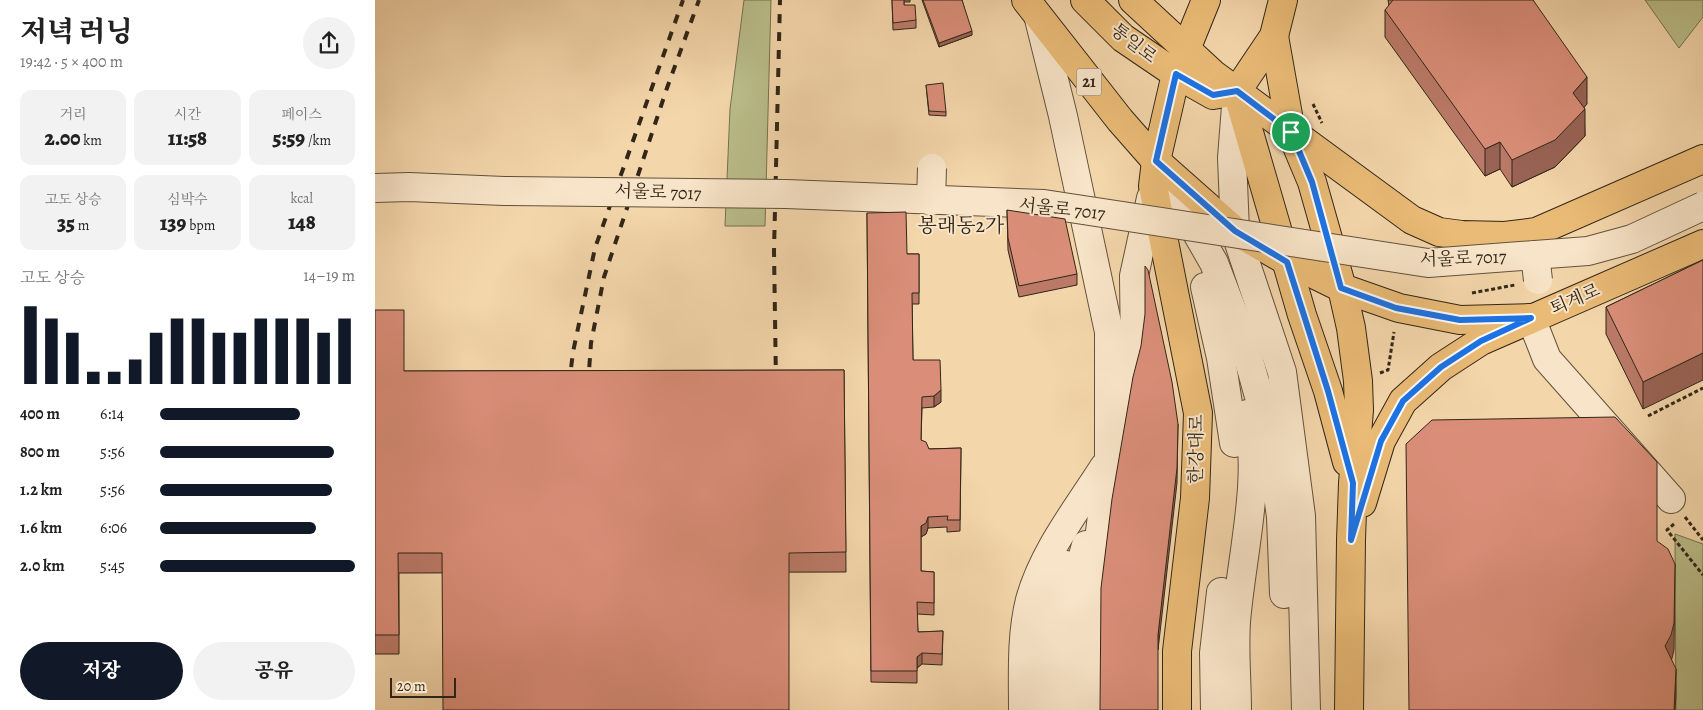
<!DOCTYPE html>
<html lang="ko">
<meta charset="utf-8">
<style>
:root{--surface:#fff;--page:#f2f2f2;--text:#222;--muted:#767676;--accent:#111827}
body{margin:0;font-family:Alegreya,"Noto Serif KR",serif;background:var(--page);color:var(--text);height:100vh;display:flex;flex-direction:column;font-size:19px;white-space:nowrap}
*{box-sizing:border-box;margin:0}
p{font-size:16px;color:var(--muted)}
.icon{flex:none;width:28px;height:28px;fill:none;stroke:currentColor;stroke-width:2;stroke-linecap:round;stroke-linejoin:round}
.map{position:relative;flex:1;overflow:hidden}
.details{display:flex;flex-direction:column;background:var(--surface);width:375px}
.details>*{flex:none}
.scale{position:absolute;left:15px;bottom:12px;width:66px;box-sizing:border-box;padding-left:5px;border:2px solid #312617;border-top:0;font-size:14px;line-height:18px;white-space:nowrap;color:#312617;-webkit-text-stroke:4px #f8e4c8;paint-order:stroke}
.pin{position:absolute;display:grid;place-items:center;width:42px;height:42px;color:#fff;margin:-21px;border:2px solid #fff;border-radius:50%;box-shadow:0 1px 5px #0007}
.round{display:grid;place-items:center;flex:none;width:52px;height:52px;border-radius:26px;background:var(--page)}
.headline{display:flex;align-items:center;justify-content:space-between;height:85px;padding:0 20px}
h1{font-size:28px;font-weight:800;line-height:38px}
.metrics{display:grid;grid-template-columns:repeat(3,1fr);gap:8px;height:85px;padding:5px 20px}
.metrics div{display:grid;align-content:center;border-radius:12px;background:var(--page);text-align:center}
.metrics b{font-size:21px;font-weight:800}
.metrics small{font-size:14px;font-weight:400}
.metrics p{font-size:14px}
.chart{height:140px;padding:10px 20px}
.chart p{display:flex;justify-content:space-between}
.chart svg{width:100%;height:90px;margin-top:5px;stroke:var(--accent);stroke-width:6}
.button{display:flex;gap:10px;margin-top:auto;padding:10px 20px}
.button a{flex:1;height:58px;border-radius:30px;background:var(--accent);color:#fff;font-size:20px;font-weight:800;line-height:58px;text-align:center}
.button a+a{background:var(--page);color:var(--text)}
ul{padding:0 20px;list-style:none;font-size:16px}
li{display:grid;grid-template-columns:80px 60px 1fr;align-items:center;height:38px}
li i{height:12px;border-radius:6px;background:var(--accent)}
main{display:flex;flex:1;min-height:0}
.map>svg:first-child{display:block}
</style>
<main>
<section class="details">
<div class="headline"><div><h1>저녁 러닝</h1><p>19:42 · 5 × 400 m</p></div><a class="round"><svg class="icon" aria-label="share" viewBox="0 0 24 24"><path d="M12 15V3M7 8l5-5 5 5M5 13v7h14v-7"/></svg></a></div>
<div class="metrics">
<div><p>거리</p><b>2.00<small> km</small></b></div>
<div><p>시간</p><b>11:58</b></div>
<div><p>페이스</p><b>5:59<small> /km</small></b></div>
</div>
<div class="metrics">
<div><p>고도 상승</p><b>35<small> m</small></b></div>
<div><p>심박수</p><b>139<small> bpm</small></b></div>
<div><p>kcal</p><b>148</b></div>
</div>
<div class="chart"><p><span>고도 상승</span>14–19 m</p>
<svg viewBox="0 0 160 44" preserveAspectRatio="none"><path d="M5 44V6M15 44V12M25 44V19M35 44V38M45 44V38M55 44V32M65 44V19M75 44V12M85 44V12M95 44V19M105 44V19M115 44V12M125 44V12M135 44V12M145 44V19M155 44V12"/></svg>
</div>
<ul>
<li><b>400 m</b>6:14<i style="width:72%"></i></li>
<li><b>800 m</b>5:56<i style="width:89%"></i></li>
<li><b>1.2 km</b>5:56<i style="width:88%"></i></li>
<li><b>1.6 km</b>6:06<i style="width:80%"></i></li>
<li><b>2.0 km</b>5:45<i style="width:100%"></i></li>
</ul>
<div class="button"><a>저장</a><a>공유</a></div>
</section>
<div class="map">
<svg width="1328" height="710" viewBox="0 0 1328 710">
<rect width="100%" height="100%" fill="#f4d6ab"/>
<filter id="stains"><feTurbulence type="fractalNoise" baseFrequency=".004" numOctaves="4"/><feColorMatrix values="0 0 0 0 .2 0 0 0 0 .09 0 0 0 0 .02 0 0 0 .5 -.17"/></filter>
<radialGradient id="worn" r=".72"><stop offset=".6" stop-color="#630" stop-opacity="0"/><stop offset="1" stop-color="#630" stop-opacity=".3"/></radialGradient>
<g fill="#babe8a" stroke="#767250">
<polygon points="369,0 396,0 390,226 350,226 355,109"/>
<polygon points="1270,0 1328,0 1328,17 1304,48"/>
<polygon points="1300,534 1328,544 1328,710 1301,710"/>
</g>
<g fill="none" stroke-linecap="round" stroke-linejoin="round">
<defs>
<g id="minor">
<polyline points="664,19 688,116 734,332 734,459 721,564 718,710"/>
<polyline points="862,93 857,158 860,231 907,372 926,516 931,710"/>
<polyline points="783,165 839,263 868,339 895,436 906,517 909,594"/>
<polyline points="830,287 846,358 859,443"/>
<polyline points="1156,318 1172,359 1296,499"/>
<polyline points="744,421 760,357 759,276 776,198"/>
<path d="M 648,710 C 648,673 646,636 655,600 C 668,552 703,508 729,467"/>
<path d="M 672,710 C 672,661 672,611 691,565"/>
<polyline points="697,710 701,581 711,545"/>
<polyline points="840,710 839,653 846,592"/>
<path d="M 862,710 C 862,681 859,651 861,622 C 866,558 888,475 872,414"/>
</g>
<g id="major">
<polyline points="651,0 745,120 781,161 860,231 912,261 967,288 1024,308 1085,320 1156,318"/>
<polyline points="710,0 748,38 801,74 838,95 862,91 899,36 908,0"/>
<polyline points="758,0 838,74 1037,220 1064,232 1087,235 1130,236 1161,232 1328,159"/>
<polyline points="899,36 916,132 937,182 967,288 976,328 983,381 984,410 978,483 976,540 974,710"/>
<polyline points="862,91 927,315 953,391 972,462"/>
<polyline points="987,503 1006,441 1028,401 1066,367 1106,341 1328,244"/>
<polyline points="802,710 802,651 820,498 823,413 778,186 781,161 801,74 831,0"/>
</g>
</defs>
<use href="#minor" stroke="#62523c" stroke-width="30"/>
<use href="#major" stroke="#312617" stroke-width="30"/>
<g stroke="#312617" stroke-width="3" stroke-dasharray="4 2.5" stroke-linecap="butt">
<polyline points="938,104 947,123"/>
<polyline points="1097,293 1140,285"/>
<polyline points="1005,373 1013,370 1019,332"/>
<polyline points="1273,416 1328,388"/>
<polyline points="1310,517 1328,540"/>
<polyline points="1299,524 1292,530 1328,575"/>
</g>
<use href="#minor" stroke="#f8e4c8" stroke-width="28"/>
<use href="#major" stroke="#eabb76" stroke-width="28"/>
<g stroke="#312617" stroke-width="4" stroke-dasharray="9 9" stroke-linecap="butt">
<polyline points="401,383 399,251 405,0"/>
<polyline points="194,385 198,352 220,248 308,0"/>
<polyline points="213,385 216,343 229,277 292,88 324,0"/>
</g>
<defs>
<g id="minor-bridge">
<polyline points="0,188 34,187 129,191 411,194 669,204 1053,263 1213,251 1257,239 1328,206"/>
<polyline points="556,201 557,168"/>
<polyline points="1160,255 1163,280"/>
</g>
</defs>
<use href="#minor-bridge" stroke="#62523c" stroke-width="30" stroke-linecap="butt"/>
<use href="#minor-bridge" stroke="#f8e4c8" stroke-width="28"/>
</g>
<g fill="#bb7a68" stroke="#312617">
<polygon points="517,0 535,0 535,2 529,2 529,5 541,20 541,28 518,30"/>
<polygon points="547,0 587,0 597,35 564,47"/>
<polygon points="1013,0 1158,0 1212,104 1209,107 1210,136 1180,167 1137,187 1125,169 1110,176 1010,37 1010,10 1014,6"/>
<polygon points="551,85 571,112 571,116 554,115"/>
<polygon points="632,210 702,274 702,285 644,297 633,250"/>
<polygon points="492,213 532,254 544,254 544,304 537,304 538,360 566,402 559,407 547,408 546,440 554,449 586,448 585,531 572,532 572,527 553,528 551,534 546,537 546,571 559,572 559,615 542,614 543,632 568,631 567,665 547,664 542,668 542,683 496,682"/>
<polygon points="1328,260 1268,409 1231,334 1231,307"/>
<polygon points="0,310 29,371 469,370 471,572 24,573 24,654 0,654"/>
</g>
<g fill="#996355" stroke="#312617">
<polygon points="597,31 597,35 564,47 564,43"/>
<polygon points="1212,77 1212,104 1198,120 1198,93"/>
<polygon points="1210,109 1210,136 1180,167 1137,187 1137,160"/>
<polygon points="1125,142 1125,169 1110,176 1110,149"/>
<polygon points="1328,353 1328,380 1268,409 1268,382"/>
<polygon points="566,390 566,402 559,407 559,396"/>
<polygon points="803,424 802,483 783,650 783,635"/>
<polygon points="553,517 553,528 551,534 546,537 546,526"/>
<polygon points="1300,564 1299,650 1296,662 1290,646"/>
<polygon points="547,653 547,664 542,668 542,657"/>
<polygon points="1301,669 1301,696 1300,710 1299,710"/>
</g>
<g fill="#da8e79" stroke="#312617">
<polygon points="517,0 529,0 529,5 540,5 541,20 518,23"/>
<polygon points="548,0 587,0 597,31 564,43"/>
<polygon points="1018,0 1158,0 1212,77 1198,93 1210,109 1180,140 1137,160 1125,142 1110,149 1010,10"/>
<polygon points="568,83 571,112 554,111 551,85"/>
<polygon points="632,210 690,219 702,274 644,286 633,238"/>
<polygon points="531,212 532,254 544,254 544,293 537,293 538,360 565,360 566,390 559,396 547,397 546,440 551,442 554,449 586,448 585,520 572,520 573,516 553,517 551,523 546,526 546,571 559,572 559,603 542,602 543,632 568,631 567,654 547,653 542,657 542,671 496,671 492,213"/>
<polygon points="1328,260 1328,353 1268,382 1231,307"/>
<polygon points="770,266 773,270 797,382 803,424 802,468 783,635 783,710 725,710 726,588 737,499 758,377 766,346 770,314"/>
<polygon points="0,310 29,310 29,371 469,370 471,552 414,553 414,710 68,710 67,553 23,553 24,635 0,635"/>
<polygon points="1240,417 1282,462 1282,541 1293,549 1300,564 1299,623 1296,635 1290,646 1301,669 1299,710 1034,710 1031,444 1057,420"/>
</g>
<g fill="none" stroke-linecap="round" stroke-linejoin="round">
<defs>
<polygon id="route" points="801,74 838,95 862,91 916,132 937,182 966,288 1021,308 1085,320 1156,318 1106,341 1066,367 1028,401 1006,441 976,540 978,483 953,391 912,262 860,231 781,161"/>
</defs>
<use href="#route" stroke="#fff" stroke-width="10"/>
<use href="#route" stroke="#1a73e8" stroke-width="6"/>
</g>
<g text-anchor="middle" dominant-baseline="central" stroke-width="4" stroke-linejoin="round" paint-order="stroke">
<rect fill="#f8e4c8" stroke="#6d5f4c" stroke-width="1" x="701.5" y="68.5" width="25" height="27" rx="4"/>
<g font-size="16" font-weight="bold" fill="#312617">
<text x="714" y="82">21</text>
</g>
<g font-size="18" fill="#312617" stroke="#f8e4c8">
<text transform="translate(759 43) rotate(38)">통일로</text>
<text transform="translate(283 192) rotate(2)">서울로 7017</text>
<text transform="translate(687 209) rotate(6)">서울로 7017</text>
<text transform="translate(1088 258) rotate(-2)">서울로 7017</text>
<text transform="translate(1200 299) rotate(-23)">퇴계로</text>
<text transform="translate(821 449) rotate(-89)">한강대로</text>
</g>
<g font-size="20" fill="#312617" stroke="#f8e4c8">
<text x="586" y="225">봉래동2가</text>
</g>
</g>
<rect width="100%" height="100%" filter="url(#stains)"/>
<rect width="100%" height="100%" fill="url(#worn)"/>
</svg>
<div class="scale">20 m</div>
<div class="pin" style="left:916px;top:132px;background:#1e9e55"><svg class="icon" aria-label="arrive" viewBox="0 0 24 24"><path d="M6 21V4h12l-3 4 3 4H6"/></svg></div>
</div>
</main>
